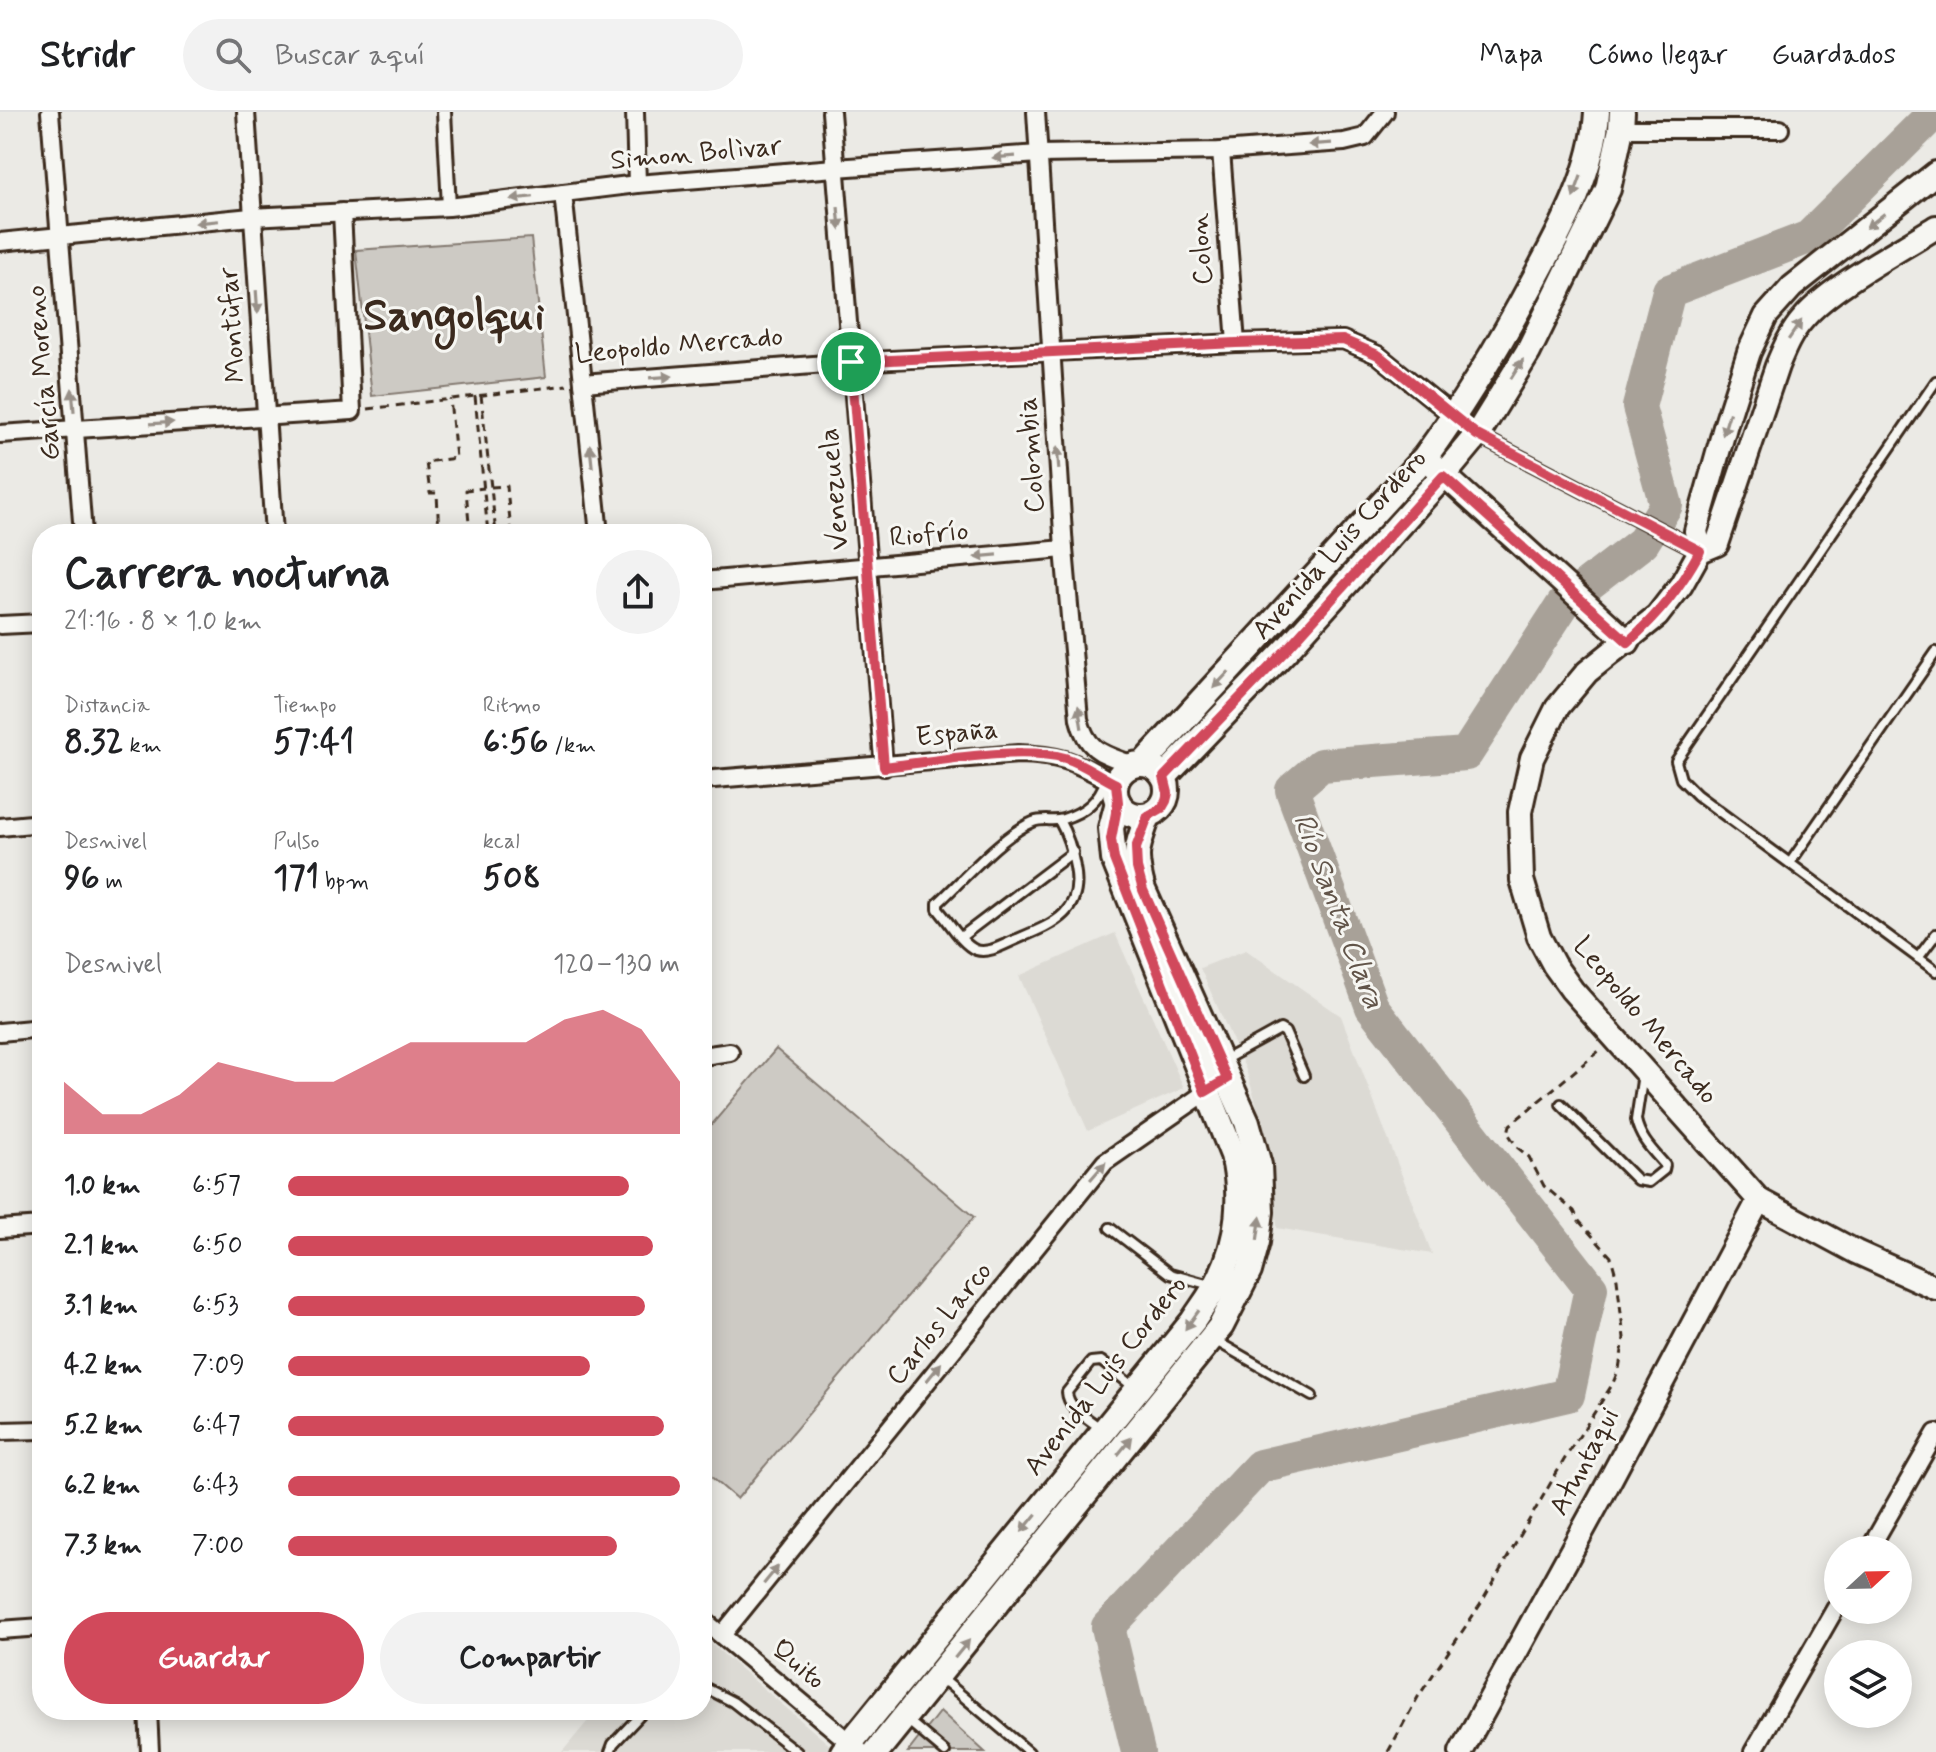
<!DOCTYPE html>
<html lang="es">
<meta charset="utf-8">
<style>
:root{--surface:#fff;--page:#f2f2f2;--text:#202124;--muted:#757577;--line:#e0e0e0;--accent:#d1495b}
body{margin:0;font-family:Mynerve,sans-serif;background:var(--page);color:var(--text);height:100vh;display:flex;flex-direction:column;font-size:30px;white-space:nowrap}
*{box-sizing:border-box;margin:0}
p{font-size:26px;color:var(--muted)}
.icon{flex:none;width:44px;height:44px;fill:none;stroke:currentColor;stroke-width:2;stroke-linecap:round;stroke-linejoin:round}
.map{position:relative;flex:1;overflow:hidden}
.side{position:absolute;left:32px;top:412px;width:680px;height:1196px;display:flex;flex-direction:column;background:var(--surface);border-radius:32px;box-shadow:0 4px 20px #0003}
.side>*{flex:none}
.needle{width:52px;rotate:68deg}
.controls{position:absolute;left:1824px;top:1424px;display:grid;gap:16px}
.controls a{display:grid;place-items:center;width:88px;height:88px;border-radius:50%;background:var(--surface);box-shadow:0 4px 20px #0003;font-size:40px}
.pin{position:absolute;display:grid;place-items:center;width:68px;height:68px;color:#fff;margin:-34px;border:4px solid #fff;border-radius:50%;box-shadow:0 2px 8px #0007}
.round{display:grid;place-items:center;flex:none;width:84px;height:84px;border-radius:42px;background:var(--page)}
.summary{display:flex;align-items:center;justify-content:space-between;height:136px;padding:0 32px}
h1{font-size:44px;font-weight:800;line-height:60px}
.figures{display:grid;grid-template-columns:repeat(3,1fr);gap:12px;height:136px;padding:8px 32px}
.figures div{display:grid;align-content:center}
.figures b{font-size:34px;font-weight:800}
.figures small{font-size:22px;font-weight:400}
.figures p{font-size:22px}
.chart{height:224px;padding:16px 32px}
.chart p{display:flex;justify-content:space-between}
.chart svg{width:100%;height:144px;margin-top:8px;fill:var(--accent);opacity:.7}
.cta{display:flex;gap:16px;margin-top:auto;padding:16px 32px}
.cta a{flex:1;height:92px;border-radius:48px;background:var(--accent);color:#fff;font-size:32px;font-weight:800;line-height:92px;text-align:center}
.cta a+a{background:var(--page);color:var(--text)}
ul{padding:0 32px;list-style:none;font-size:26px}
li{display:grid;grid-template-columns:128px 96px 1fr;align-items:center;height:60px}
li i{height:20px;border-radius:10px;background:var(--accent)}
header{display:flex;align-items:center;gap:48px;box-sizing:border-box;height:112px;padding:0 40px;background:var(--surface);border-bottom:2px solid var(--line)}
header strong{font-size:38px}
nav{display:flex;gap:44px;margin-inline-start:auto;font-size:28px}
.search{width:560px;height:72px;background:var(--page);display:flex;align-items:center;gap:20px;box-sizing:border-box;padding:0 28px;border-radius:44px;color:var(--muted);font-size:30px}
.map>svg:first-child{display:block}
</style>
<header>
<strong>Stridr</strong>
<div class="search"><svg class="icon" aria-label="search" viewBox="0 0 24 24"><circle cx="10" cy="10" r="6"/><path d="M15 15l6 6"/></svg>Buscar aquí</div>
<nav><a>Mapa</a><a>Cómo llegar</a><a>Guardados</a></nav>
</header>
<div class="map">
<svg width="1936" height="1640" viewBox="0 0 1936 1640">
<rect width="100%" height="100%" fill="#ebeae5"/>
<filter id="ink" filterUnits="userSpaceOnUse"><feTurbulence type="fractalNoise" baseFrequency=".0125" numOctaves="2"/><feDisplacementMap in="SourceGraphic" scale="16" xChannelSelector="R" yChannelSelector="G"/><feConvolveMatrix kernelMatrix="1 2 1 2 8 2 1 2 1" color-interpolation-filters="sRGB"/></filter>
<g filter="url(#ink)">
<g fill="#dcdad4">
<polygon points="1115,821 1184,976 1088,1019 1019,864"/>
<polygon points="1246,838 1341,904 1432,1142 1277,1116 1273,1045 1246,958 1200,856"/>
<polygon points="702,1524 832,1635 828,1640 562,1640 597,1598 702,1598"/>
</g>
<g fill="#cdcac4" stroke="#847a71" stroke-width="2">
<polygon points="531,126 546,265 372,284 356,138"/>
<polygon points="776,937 974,1105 737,1387 702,1357 702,1024"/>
<polygon points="940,1599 985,1640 908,1640"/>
</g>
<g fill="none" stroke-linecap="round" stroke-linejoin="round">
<polyline stroke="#a8a198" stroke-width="34" points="1138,1640 1108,1515 1260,1354 1568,1283 1591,1176 1372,895 1292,678 1321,653 1466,642 1564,491 1643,430 1666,393 1639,295 1669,179 1809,125 1935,0"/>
<defs>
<g id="service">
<polyline points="1936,269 1676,649 1681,667 1697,683 1936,859"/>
<path d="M 1059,708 C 1068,724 1072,737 1075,755 C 1084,801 1053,812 1017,827 C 1005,832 989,842 976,838 C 963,833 951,813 942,802 L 938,797 L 938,791 C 964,767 1002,723 1033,710 C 1043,706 1053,710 1063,707 C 1085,700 1099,689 1106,667"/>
<polyline points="1790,751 1936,540"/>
<polyline points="961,825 1073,740"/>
<polyline points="1918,846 1936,822"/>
<polyline points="1224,948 1280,917 1285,920 1304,964"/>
<path d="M 1561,992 L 1637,1068 L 1649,1070 L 1664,1058 L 1665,1053 C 1653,1039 1640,1027 1636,1008 L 1643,962"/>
<polyline points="1110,1116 1170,1162 1214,1174"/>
<polyline points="1216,1229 1312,1284"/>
<path d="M 1100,1316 C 1088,1306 1068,1297 1067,1280 L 1091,1250 L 1101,1249 L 1136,1277"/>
<polyline points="940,1565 1029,1640"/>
<polyline points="702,1574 733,1590 797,1640"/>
<polyline points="906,1607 945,1640"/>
<polyline points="610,1640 613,1632 645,1598"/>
</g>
<g id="pedestrian">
<polyline points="444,0 449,95"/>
<polyline points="1477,323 1700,439"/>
</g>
<g id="minor">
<polyline points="50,0 83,422"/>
<polyline points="246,0 274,422"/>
<polyline points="635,0 637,72"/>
<polyline points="831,0 884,655"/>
<path d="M 1036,0 L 1064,437 L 1079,607 C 1087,640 1104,642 1133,653"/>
<polyline points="1621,17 1780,17"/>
<polyline points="1221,39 1236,231"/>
<polyline points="563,81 599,422"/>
<polyline points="0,130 251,105 449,95 637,72 835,56 1039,42 1221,39 1344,30 1365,25 1385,0"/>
<polyline points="583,271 851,250 1236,231 1343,228 1378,243 1477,323"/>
<polyline points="0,322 352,299 342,100"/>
<polyline points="702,469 1064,437"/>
<polyline points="0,513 42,511"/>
<path d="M 702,668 L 1018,642 C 1065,643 1075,651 1116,672"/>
<polyline points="0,715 42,711"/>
<polyline points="0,920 42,916"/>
<polyline points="702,944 730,940"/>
<polyline points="0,1117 42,1114"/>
<polyline points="0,1319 42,1318"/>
<polyline points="1869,1438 1936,1321"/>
<polyline points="702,1507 861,1640"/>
<polyline points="0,1518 42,1515"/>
<polyline points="722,1523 1105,1050 1215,974"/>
<polyline points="148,1598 150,1640"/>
<polyline points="1753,1640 1838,1492"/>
</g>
<g id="tertiary">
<path d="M 1936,115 C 1899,139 1831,174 1804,206 C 1791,220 1784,237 1777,254 L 1717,432 L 1700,439 L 1681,473 L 1657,504 L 1587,560 L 1557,596 L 1532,646 L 1520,700 L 1522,768 L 1539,825 L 1554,853 L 1572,878 L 1759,1088 L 1856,1140 L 1936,1176"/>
<polyline points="1430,350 1628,530"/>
<polyline points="1700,439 1696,419 1725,315 1749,240 1766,204 1792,175 1936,61"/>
<polyline points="1461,1640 1602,1383 1759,1088"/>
</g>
<g id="secondary">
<circle cx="1141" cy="678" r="26"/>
<path d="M 1143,652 L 1425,345 C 1467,288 1502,228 1535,166 C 1562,116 1594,58 1597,0"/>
<polyline points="1164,665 1287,537 1443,364 1477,323 1528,240 1608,77 1621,17 1622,0"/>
<path d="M 843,1640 L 1193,1209 C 1202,1195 1213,1181 1220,1166 C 1239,1128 1243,1083 1233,1043 L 1114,747 L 1111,716 L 1118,690"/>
<path d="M 876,1640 L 1221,1214 L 1249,1159 L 1257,1130 L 1261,1100 L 1259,1053 L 1247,1010 L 1143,778 C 1133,742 1136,738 1148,704"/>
</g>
</defs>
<use href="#service" stroke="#3b2a1e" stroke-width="14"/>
<use href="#pedestrian" stroke="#3b2a1e" stroke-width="18"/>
<use href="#minor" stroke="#3b2a1e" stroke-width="22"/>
<use href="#tertiary" stroke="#3b2a1e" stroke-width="28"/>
<use href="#secondary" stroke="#3b2a1e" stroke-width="30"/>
<g stroke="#3b2a1e" stroke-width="3" stroke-dasharray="8 6" stroke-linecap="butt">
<polyline points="481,283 496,422"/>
<polyline points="475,284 488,422"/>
<polyline points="368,297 567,273"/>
<polyline points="491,375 507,374 511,422"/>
<polyline points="439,422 437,381 430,381 426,350 456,346 450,287"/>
<polyline points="470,422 466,378 484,376"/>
<polyline points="1388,1640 1418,1585 1480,1493 1564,1348 1612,1273 1619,1257 1624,1226 1617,1167 1611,1145 1579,1109 1574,1099 1544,1074 1529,1045 1517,1035 1508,1021 1510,1013 1600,938"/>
</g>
<use href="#service" stroke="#f6f6f2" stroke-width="8"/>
<use href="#pedestrian" stroke="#f6f6f2" stroke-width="12"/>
<use href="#minor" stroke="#f6f6f2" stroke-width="16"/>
<use href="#tertiary" stroke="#f6f6f2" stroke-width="22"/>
<use href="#secondary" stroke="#f6f6f2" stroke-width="24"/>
</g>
<defs><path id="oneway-solid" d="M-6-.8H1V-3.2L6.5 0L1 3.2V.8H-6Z" transform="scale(2)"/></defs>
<g fill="#989088">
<use href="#oneway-solid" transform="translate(1320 32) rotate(176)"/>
<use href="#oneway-solid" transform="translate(1004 45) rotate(176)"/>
<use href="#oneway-solid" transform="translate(1577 75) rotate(110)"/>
<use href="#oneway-solid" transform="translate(522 86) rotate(173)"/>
<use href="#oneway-solid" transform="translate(839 106) rotate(85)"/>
<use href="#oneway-solid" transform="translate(1875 109) rotate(142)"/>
<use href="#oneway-solid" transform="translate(207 110) rotate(174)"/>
<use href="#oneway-solid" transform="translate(257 190) rotate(86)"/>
<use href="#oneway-solid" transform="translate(1795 218) rotate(-56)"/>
<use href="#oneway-solid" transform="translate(1517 257) rotate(-58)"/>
<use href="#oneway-solid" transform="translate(661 265) rotate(-4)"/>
<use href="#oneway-solid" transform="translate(73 288) rotate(-95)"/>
<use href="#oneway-solid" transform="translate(162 311) rotate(-4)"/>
<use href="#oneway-solid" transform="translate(1726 312) rotate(107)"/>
<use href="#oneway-solid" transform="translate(591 344) rotate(-96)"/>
<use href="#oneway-solid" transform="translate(1058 346) rotate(-94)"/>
<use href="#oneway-solid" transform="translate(986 444) rotate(175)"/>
<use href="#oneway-solid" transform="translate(1221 568) rotate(133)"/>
<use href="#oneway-solid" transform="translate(1080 605) rotate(-99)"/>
<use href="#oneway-solid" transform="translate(1098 1059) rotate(-49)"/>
<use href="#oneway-solid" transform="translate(1259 1116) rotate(-82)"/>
<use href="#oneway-solid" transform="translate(1192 1208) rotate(126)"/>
<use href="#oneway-solid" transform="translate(934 1260) rotate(-51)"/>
<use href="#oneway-solid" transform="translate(1125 1334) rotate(-51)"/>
<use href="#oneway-solid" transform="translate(1029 1411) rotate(129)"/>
<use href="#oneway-solid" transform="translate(771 1463) rotate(-51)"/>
<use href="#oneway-solid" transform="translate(962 1537) rotate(-51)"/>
</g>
</g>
<g fill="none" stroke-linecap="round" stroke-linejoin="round" filter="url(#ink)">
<defs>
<path id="route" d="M 1343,228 L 1378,243 L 1477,323 L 1700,439 C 1679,477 1660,501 1628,530 L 1443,364 L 1287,537 L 1164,665 L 1168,681 L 1166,689 L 1162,696 L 1148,704 L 1136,736 L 1137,756 L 1143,778 L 1227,967 L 1205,980 L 1114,747 L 1111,727 L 1118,690 L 1116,672 C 1099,664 1083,651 1065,646 C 1021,633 932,650 884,655 L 851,250 L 1236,231 Z"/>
</defs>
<use href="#route" stroke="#fff" stroke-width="16"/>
<use href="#route" stroke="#d1495b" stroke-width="10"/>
</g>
<g text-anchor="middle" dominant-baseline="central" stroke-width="6" stroke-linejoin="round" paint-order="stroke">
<g font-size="28" fill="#3b2a1e" stroke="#f6f6f2">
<text transform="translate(696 42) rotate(-5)">Simon Bolìvar</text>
<text transform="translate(1202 137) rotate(-94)">Colon</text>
<text transform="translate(233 213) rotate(-94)">Montùfar</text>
<text transform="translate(679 234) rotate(-5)">Leopoldo Mercado</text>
<text transform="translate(44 261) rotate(-95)">García Moreno</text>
<text transform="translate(1032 343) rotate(-94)">Colombia</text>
<text transform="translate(835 377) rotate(-95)">Venezuela</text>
<text transform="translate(929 423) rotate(-5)">Riofrío</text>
<text transform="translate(1340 433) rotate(-48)">Avenida Luis Cordero</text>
<text transform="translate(957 622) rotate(-6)">España</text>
<text transform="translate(1645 909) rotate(50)">Leopoldo Mercado</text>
<text transform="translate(940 1212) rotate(-51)">Carlos Larco</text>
<text transform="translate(1106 1264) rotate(-52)">Avenida Luis Cordero</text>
<text transform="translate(1585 1350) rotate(-62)">Atuntaqui</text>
<text transform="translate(798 1553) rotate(40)">Quito</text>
</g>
<g font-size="30" font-style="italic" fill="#615449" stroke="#f6f6f2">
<text transform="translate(1338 799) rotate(69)">Río Santa Clara</text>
</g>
<g font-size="44" font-weight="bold" fill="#3b2a1e" stroke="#f6f6f2">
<text x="454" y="205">Sangolqui</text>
</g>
</g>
</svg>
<div class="controls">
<a><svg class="needle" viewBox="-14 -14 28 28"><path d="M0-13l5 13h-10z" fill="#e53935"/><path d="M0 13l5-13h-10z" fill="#757577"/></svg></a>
<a><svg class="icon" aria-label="layers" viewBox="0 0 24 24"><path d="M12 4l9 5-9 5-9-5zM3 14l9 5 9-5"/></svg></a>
</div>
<div class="pin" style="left:851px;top:250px;background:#1e9e55"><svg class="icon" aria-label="arrive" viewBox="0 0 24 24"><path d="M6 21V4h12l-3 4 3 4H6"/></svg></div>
<section class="side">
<div class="summary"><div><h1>Carrera nocturna</h1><p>21:16 · 8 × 1.0 km</p></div><a class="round"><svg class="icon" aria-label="share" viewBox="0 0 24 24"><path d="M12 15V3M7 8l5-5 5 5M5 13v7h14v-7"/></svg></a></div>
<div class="figures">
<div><p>Distancia</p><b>8.32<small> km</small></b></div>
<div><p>Tiempo</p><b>57:41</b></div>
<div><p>Ritmo</p><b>6:56<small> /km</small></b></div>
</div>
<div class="figures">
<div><p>Desnivel</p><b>96<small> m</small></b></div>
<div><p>Pulso</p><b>171<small> bpm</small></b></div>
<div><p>kcal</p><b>508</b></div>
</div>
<div class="chart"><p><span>Desnivel</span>120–130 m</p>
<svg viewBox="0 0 160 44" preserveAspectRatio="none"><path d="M0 44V28L10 38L20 38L30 32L40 22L50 25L60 28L70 28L80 22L90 16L100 16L110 16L120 16L130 9L140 6L150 12L160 28V44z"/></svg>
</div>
<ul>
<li><b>1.0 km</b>6:57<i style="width:87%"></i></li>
<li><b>2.1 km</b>6:50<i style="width:93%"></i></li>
<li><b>3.1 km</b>6:53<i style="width:91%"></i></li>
<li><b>4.2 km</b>7:09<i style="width:77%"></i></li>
<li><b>5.2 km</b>6:47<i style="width:96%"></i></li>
<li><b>6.2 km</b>6:43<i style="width:100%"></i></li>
<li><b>7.3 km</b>7:00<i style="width:84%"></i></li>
</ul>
<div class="cta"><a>Guardar</a><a>Compartir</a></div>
</section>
</div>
